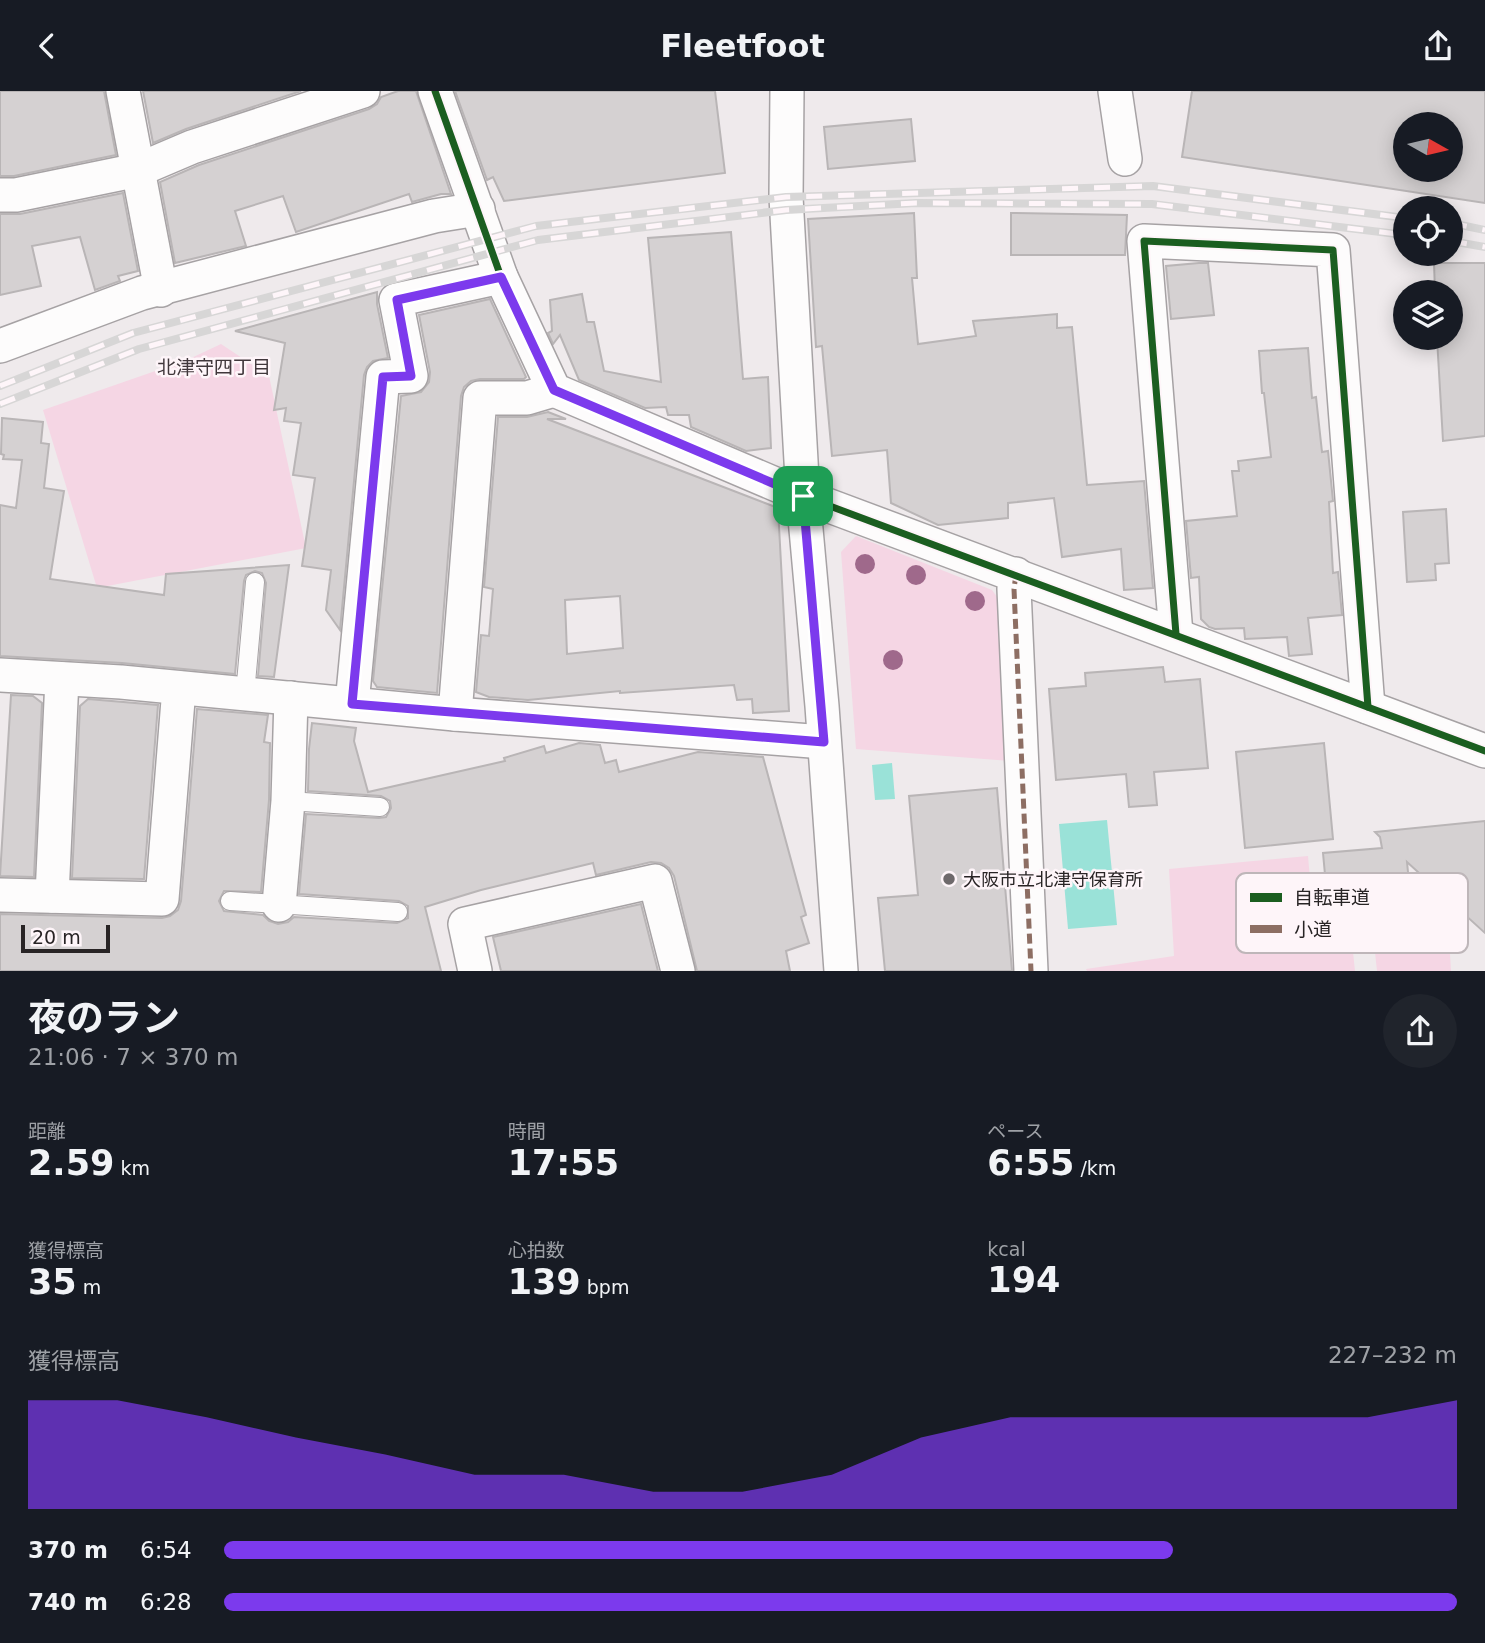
<!DOCTYPE html>
<html lang="ja">
<meta charset="utf-8">
<style>
:root{--surface:#171b24;--page:#20242c;--text:#f1f3f6;--muted:#9ea1a6;--accent:#7c3aed}
body{margin:0;font-family:"DejaVu Sans","Noto Sans JP",sans-serif;background:var(--page);color:var(--text);height:100vh;display:flex;flex-direction:column;font-size:26px;white-space:nowrap}
*{box-sizing:border-box;margin:0}
p{font-size:23px;color:var(--muted)}
.icon{flex:none;width:38px;height:38px;fill:none;stroke:currentColor;stroke-width:2;stroke-linecap:round;stroke-linejoin:round}
.map{position:relative;height:880px;overflow:hidden}
.sheet{display:flex;flex-direction:column;background:var(--surface);flex:1}
.sheet>*{flex:none}
.needle{width:46px;rotate:98deg}
.controls{position:absolute;left:1393px;top:21px;display:grid;gap:14px}
.controls a{display:grid;place-items:center;width:70px;height:70px;border-radius:50%;background:var(--surface);box-shadow:0 4px 18px #0003;font-size:35px}
.scale{position:absolute;left:21px;bottom:18px;width:89px;box-sizing:border-box;padding-left:7px;border:4px solid #282425;border-top:0;font-size:19px;line-height:24px;white-space:nowrap;color:#282425;-webkit-text-stroke:5px #fef5f9;paint-order:stroke}
.pin{position:absolute;display:grid;place-items:center;width:60px;height:60px;color:#fff;margin:-30px;border-radius:14px;box-shadow:0 4px 10px #0006}
.round{display:grid;place-items:center;flex:none;width:74px;height:74px;border-radius:37px;background:var(--page)}
.overview{display:flex;align-items:center;justify-content:space-between;height:119px;padding:0 28px}
h1{font-size:38px;font-weight:700;line-height:52px}
.figures{display:grid;grid-template-columns:repeat(3,1fr);gap:10px;height:119px;padding:7px 28px}
.figures div{display:grid;align-content:center}
.figures b{font-size:35px;font-weight:700}
.figures small{font-size:19px;font-weight:400}
.figures p{font-size:19px}
.chart{height:196px;padding:14px 28px}
.chart p{display:flex;justify-content:space-between}
.chart svg{width:100%;height:126px;margin-top:7px;fill:var(--accent);opacity:.7}
ul{padding:0 28px;list-style:none;font-size:23px}
li{display:grid;grid-template-columns:112px 84px 1fr;align-items:center;height:52px}
li i{height:18px;border-radius:9px;background:var(--accent)}
header{display:flex;justify-content:space-between;align-items:center;height:91px;padding:0 28px;background:var(--surface);font-size:32px;font-weight:700}
.map>svg:first-child{display:block}
</style>
<header><svg class="icon" aria-label="back" viewBox="0 0 24 24"><path d="M15 5l-7 7 7 7"/></svg>Fleetfoot<svg class="icon" aria-label="share" viewBox="0 0 24 24"><path d="M12 15V3M7 8l5-5 5 5M5 13v7h14v-7"/></svg></header>
<div class="map">
<svg width="1485" height="880" viewBox="0 0 1485 880">
<rect width="100%" height="100%" fill="#efeaec"/>
<g fill="#f5d6e4">
<polygon points="221,253 269,285 306,457 97,497 43,319 187,269"/>
<polygon points="856,445 992,499 1003,514 1010,670 856,658 841,461"/>
<polygon points="1308,765 1315,845 1351,842 1355,880 1087,880 1086,878 1174,865 1169,778"/>
<polygon points="1449,845 1451,880 1377,880 1374,852"/>
</g>
<g fill="#9ae2d8">
<polygon points="892,672 895,708 875,709 872,674"/>
<polygon points="1107,729 1117,834 1068,838 1059,733"/>
</g>
<g fill="#d5d1d2" stroke="#b9b5b6" stroke-width="2" fill-rule="evenodd">
<polygon points="0,0 104,0 116,64 14,85 0,85"/>
<polygon points="143,0 301,0 186,38 153,52"/>
<polygon points="398,0 416,0 451,103 441,103 412,111 409,103 296,141 283,105 235,120 246,155 175,172 160,91 199,74 369,18 377,13 381,6"/>
<polygon points="455,0 715,0 725,82 504,110 493,86 487,89"/>
<path d="M 1192,0 L 1485,0 L 1485,112 L 1182,66 ZM 1405,33 L 1451,33 L 1451,79 L 1405,79 Z"/>
<polygon points="911,28 915,70 828,78 824,36"/>
<polygon points="123,102 138,180 118,185 120,190 95,199 80,146 32,155 41,195 0,204 0,123 20,123"/>
<polygon points="914,122 917,187 912,187 918,253 976,245 973,230 1057,223 1057,237 1072,236 1087,394 1144,390 1153,497 1124,499 1121,458 1062,466 1054,407 1008,412 1008,427 938,434 891,412 887,359 832,365 822,255 816,256 808,128"/>
<polygon points="1011,122 1127,124 1125,164 1011,164"/>
<polygon points="731,141 743,288 768,286 771,357 746,360 691,336 689,324 668,324 666,316 645,317 579,289 560,244 553,253 548,242 552,240 550,209 582,203 587,231 594,231 604,280 661,291 648,147"/>
<polygon points="1199,172 1208,172 1214,224 1171,228 1166,175"/>
<polygon points="1434,172 1485,172 1485,345 1443,350 1437,247 1451,247 1451,201 1435,201"/>
<polygon points="377,201 377,213 388,267 373,270 367,276 364,284 340,539 326,519 331,479 302,475 315,387 293,384 301,332 284,330 286,317 274,319 285,252 235,240"/>
<polygon points="490,208 526,286 524,288 480,288 471,290 464,296 461,305 437,602 377,596 373,590 401,305 421,301 429,291 430,281 419,224"/>
<polygon points="1308,257 1312,307 1316,306 1322,361 1328,360 1333,410 1329,411 1333,482 1338,481 1342,524 1308,527 1312,563 1289,565 1287,546 1245,548 1244,537 1215,538 1209,536 1201,528 1199,486 1191,487 1186,430 1237,425 1232,380 1239,380 1238,370 1271,366 1264,302 1262,302 1259,260"/>
<path d="M 548,321 L 566,328 L 547,328 L 778,417 L 789,620 L 753,622 L 752,608 L 737,609 L 734,594 L 620,602 L 620,600 L 528,609 L 489,606 L 476,601 L 481,544 L 489,545 L 493,498 L 484,496 L 498,326 L 527,326 ZM 620,505 L 623,557 L 567,563 L 565,509 Z"/>
<polygon points="2,327 43,331 41,352 49,353 44,397 64,400 50,488 164,504 166,483 289,474 274,586 258,585 266,492 262,482 255,480 246,484 244,490 235,583 122,572 0,565 0,414 16,417 22,369 3,368 4,364 1,363"/>
<polygon points="1446,418 1449,472 1435,473 1436,489 1407,491 1403,421"/>
<polygon points="1163,576 1165,591 1200,588 1208,677 1154,681 1157,714 1129,716 1126,683 1056,689 1049,598 1086,595 1085,582"/>
<polygon points="11,604 33,605 42,612 34,786 0,785"/>
<polygon points="88,608 158,614 144,788 72,787 80,615"/>
<polygon points="197,618 268,624 264,651 270,652 269,709 261,801 224,800 219,810 224,820 263,824 269,830 278,833 288,831 294,826 397,832 408,827 408,815 399,810 299,803 306,723 379,727 386,726 391,717 390,710 381,705 308,700 309,658 312,632 356,637 354,650 368,701 505,670 504,667 544,655 546,662 579,652 600,654 605,672 616,669 619,681 698,661 763,666 806,824 801,826 809,852 786,860 790,880 697,880 674,785 669,777 661,772 651,771 596,784 593,772 481,799 425,816 441,880 0,880 0,823 162,827 170,825 178,819 181,810"/>
<polygon points="1324,652 1333,748 1245,757 1236,661"/>
<polygon points="997,697 1012,880 885,880 878,807 918,804 909,705"/>
<polygon points="1485,730 1485,842 1407,771 1413,832 1372,835 1370,812 1328,816 1323,762 1382,757 1380,746 1375,741"/>
<polygon points="641,813 658,880 501,880 493,846"/>
</g>
<g fill="none" stroke-linecap="round" stroke-linejoin="round">
<defs>
<g id="lane">
<polyline points="245,603 255,491"/>
<polyline points="288,710 380,716"/>
<polyline points="230,810 398,821"/>
</g>
<g id="street">
<polyline points="123,0 161,199"/>
<polyline points="435,0 501,186 554,299 803,405 1485,660"/>
<polyline points="787,0 786,106 803,405 822,615 841,880"/>
<polyline points="1115,0 1125,68"/>
<polyline points="0,104 16,104 138,79 192,56 363,0"/>
<polyline points="0,255 142,202 434,125 478,118"/>
<polyline points="1016,483 1014,498 1031,880"/>
<polyline points="1176,543 1144,150 1333,159 1368,616"/>
<polyline points="0,584 121,591 455,623 824,651"/>
<polyline points="352,613 383,286 411,285 396,209 501,186"/>
<polyline points="455,623 480,307 527,307 554,299"/>
<polyline points="0,804 162,808 179,597"/>
<polyline points="52,805 62,588"/>
<polyline points="279,814 288,710 291,607"/>
<polyline points="475,880 465,833 655,790 678,880"/>
</g>
</defs>
<use href="#lane" stroke="#a6a2a4" stroke-width="20"/>
<use href="#street" stroke="#a6a2a4" stroke-width="36"/>
<use href="#lane" stroke="#fdfcfc" stroke-width="18"/>
<use href="#street" stroke="#fdfcfc" stroke-width="33"/>
<defs>
<g id="rail">
<polyline points="1451,132 1485,139"/>
<polyline points="1451,150 1485,156"/>
<polyline points="0,295 133,242 536,135 786,106 1153,95 1405,127"/>
<polyline points="0,313 139,258 538,149 786,119 916,112 1152,113 1405,144"/>
</g>
</defs>
<use href="#rail" stroke="#d7d6d6" stroke-width="8"/>
<use href="#rail" stroke="#fef5f9" stroke-width="5" stroke-dasharray="16" stroke-linecap="butt"/>
<polyline stroke="#8d6e63" stroke-width="5" stroke-dasharray="10 5" stroke-linecap="butt" points="1016,483 1014,498 1031,880"/>
<defs>
<g id="cycleway">
<polyline points="435,0 501,186 554,299 803,405 1485,660"/>
<polyline points="1176,543 1144,150 1333,159 1368,616"/>
</g>
</defs>
<use href="#cycleway" stroke="#fef5f9" stroke-width="11"/>
<use href="#cycleway" stroke="#1b5e20" stroke-width="7"/>
</g>
<g fill="#9f698b">
<circle cx="865" cy="473" r="10"/>
<circle cx="916" cy="484" r="10"/>
<circle cx="975" cy="510" r="10"/>
<circle cx="893" cy="569" r="10"/>
</g>
<g fill="none" stroke-linecap="round" stroke-linejoin="round">
<defs>
<polygon id="route" points="501,186 554,299 803,405 824,651 352,613 383,286 411,285 397,209"/>
</defs>
<use href="#route" stroke="#fff" stroke-width="14"/>
<use href="#route" stroke="#7c3aed" stroke-width="9"/>
</g>
<circle fill="#6e696b" stroke="#fef5f9" stroke-width="2.5" cx="949" cy="788" r="7"/>
<g text-anchor="middle" dominant-baseline="central" stroke-width="5" stroke-linejoin="round" paint-order="stroke">
<g font-size="18" fill="#282425" stroke="#fef5f9" text-anchor="start">
<text x="963" y="788">大阪市立北津守保育所</text>
</g>
<g font-size="19" fill="#41383c" stroke="#fef5f9">
<text x="214" y="276">北津守四丁目</text>
</g>
</g>
<rect x="1236" y="782" width="232" height="80" rx="10" fill="#fef5f9" stroke="#beb6b9" stroke-width="2"/>
<rect x="1250" y="802" width="32" height="9" fill="#1b5e20"/>
<rect x="1250" y="834" width="32" height="8" fill="#8d6e63"/>
<g font-size="19" fill="#282425">
<text x="1294" y="813">自転車道</text>
<text x="1294" y="845">小道</text>
</g>
</svg>
<div class="controls">
<a><svg class="needle" viewBox="-14 -14 28 28"><path d="M0-13l5 13h-10z" fill="#e53935"/><path d="M0 13l5-13h-10z" fill="#9ea1a6"/></svg></a>
<a><svg class="icon" aria-label="locate" viewBox="0 0 24 24"><circle cx="12" cy="12" r="6"/><path d="M12 2v4M12 18v4M2 12h4M18 12h4"/></svg></a>
<a><svg class="icon" aria-label="layers" viewBox="0 0 24 24"><path d="M12 4l9 5-9 5-9-5zM3 14l9 5 9-5"/></svg></a>
</div>
<div class="scale">20 m</div>
<div class="pin" style="left:803px;top:405px;background:#1e9e55"><svg class="icon" aria-label="arrive" viewBox="0 0 24 24"><path d="M6 21V4h12l-3 4 3 4H6"/></svg></div>
</div>
<section class="sheet">
<div class="overview"><div><h1>夜のラン</h1><p>21:06 · 7 × 370 m</p></div><a class="round"><svg class="icon" aria-label="share" viewBox="0 0 24 24"><path d="M12 15V3M7 8l5-5 5 5M5 13v7h14v-7"/></svg></a></div>
<div class="figures">
<div><p>距離</p><b>2.59<small> km</small></b></div>
<div><p>時間</p><b>17:55</b></div>
<div><p>ペース</p><b>6:55<small> /km</small></b></div>
</div>
<div class="figures">
<div><p>獲得標高</p><b>35<small> m</small></b></div>
<div><p>心拍数</p><b>139<small> bpm</small></b></div>
<div><p>kcal</p><b>194</b></div>
</div>
<div class="chart"><p><span>獲得標高</span>227–232 m</p>
<svg viewBox="0 0 160 44" preserveAspectRatio="none"><path d="M0 44V6L10 6L20 12L30 19L40 25L50 32L60 32L70 38L80 38L90 32L100 19L110 12L120 12L130 12L140 12L150 12L160 6V44z"/></svg>
</div>
<ul>
<li><b>370 m</b>6:54<i style="width:77%"></i></li>
<li><b>740 m</b>6:28<i style="width:100%"></i></li>
</ul>
</section>
